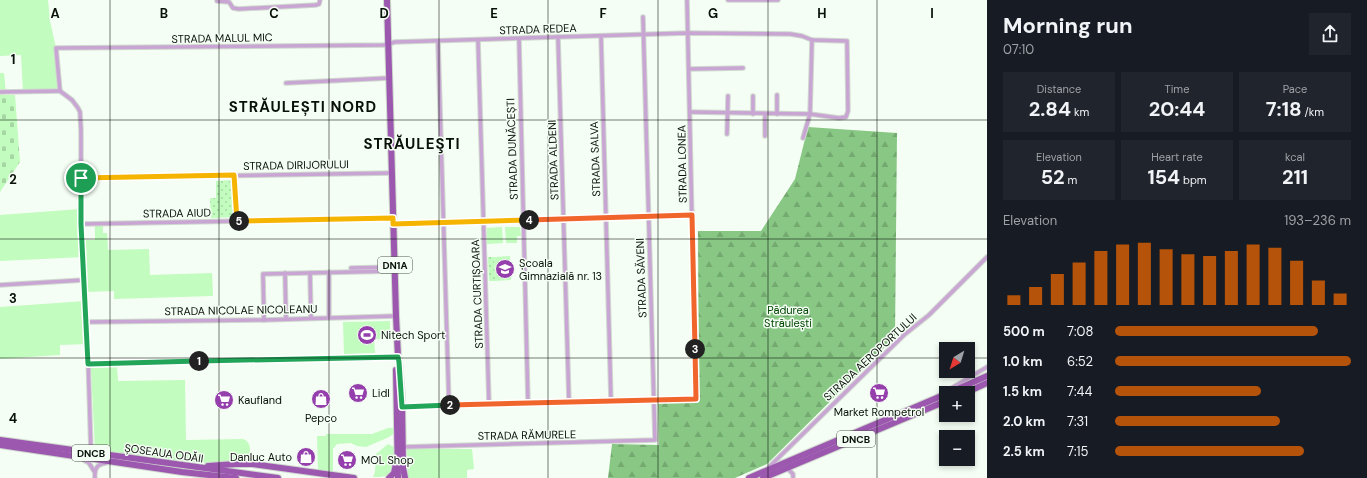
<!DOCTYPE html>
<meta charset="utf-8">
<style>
:root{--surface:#171b24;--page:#20242c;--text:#f1f3f6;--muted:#9ea1a6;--accent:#b45309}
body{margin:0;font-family:"DM Sans",sans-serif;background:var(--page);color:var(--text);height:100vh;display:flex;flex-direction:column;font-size:15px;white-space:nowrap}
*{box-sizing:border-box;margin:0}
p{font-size:13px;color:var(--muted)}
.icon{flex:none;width:22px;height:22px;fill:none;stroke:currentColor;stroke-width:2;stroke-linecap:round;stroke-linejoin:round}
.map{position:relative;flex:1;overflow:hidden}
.details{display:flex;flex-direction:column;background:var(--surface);width:380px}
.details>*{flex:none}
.needle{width:26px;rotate:218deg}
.controls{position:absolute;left:939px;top:342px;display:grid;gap:8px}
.controls a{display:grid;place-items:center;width:36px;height:36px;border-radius:0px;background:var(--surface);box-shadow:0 2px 6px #0003;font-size:20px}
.pin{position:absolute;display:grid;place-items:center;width:34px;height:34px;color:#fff;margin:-17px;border:2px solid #fff;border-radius:50%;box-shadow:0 1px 4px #0007}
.km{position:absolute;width:20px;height:20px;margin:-10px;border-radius:50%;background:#222;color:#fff;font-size:11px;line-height:20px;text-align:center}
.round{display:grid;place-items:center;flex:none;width:42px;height:42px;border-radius:0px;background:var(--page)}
.summary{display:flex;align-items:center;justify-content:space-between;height:68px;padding:0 16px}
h1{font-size:22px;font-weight:700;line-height:30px}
.figures{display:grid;grid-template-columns:repeat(3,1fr);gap:6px;height:68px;padding:4px 16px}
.figures div{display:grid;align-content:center;border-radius:0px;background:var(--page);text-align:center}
.figures b{font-size:20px;font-weight:700}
.figures small{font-size:11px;font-weight:400}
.figures p{font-size:11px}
.chart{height:112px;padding:8px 16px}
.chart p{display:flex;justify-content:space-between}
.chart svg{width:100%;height:72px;margin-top:4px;stroke:var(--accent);stroke-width:6}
ul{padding:0 16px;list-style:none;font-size:13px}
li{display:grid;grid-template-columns:64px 48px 1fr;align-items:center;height:30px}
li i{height:10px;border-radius:5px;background:var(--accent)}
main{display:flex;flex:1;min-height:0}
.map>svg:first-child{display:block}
</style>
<main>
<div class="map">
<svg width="987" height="478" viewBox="0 0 987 478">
<defs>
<pattern id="forest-firs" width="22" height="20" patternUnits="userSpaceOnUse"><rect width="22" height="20" fill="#88c784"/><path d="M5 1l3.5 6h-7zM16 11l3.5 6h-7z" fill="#74aa70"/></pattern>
<pattern id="cemetery-stones" width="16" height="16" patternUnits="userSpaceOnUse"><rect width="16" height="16" fill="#c2fcbe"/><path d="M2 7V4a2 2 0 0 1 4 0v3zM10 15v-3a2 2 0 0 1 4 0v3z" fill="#a5d7a2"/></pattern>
<pattern id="park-dots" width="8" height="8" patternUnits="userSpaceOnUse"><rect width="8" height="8" fill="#c2fcbe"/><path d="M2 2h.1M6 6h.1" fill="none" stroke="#a5d7a2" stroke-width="1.8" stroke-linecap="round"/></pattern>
</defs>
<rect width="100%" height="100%" fill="#f5fef4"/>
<g fill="#c2fcbe">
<polygon points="0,0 48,0 50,21 56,48 60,91 23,92 21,55 0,56"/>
<polygon points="0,73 4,73 6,94 0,95"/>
<polygon points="80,209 83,257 0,261 0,215"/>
<polygon points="95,226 103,226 103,233 107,233 108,250 149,249 150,275 212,273 213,296 114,299 114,291 86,292 84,240 95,240"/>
<polygon points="502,227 503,243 487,244 487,228"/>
<polygon points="505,227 520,227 521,236 517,236 517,243 506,243"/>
<polygon points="510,256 511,280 495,281 494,257"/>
<polygon points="85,301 88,344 60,345 60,355 0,359 0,307"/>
<polygon points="390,321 390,339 374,339 375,353 344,354 343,322"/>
<path d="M 117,367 L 118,381 L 185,380 L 186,440 L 243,439 C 251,442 251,450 249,457 C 233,473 121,453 95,450 L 91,368 Z"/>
<polygon points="388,428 392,428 394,429 393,434 389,437 366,447 357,446 351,443 337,444 333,449 333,473 318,470 317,436 326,436 326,434 372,434"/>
<path d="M 388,444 L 394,447 C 393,467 397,478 373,477 L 375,472 L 376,454 Z"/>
<polygon points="407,449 472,449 474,469 467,470 467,478 408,478"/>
</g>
<polygon fill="url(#forest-firs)" points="808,127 897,133 895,337 767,464 735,478 608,478 612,444 659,445 658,402 699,402 698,231 761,231 795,179"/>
<polygon fill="url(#cemetery-stones)" points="0,95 15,95 20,162 0,192"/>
<g fill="url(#park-dots)">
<polygon points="232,180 233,217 211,218 210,198 216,198 216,181"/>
<polygon points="488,257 494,257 495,281 489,281"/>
</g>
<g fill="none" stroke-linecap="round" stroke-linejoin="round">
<defs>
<g id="minor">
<polyline points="728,0 778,0"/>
<polyline points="217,1 229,2 233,8 239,9 316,5 319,4 320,0"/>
<polyline points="601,36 611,401"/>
<polyline points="558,37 569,402"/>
<polyline points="519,39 528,403"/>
<polyline points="478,40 489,404"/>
<polyline points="438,41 449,405"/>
<polyline points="689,69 743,68"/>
<polyline points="286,83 390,78"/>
<polyline points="60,91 56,48 384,45 395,42 688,33 790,34 802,36 812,40 847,41 848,111 846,117 839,118 810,114 690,112"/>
<polyline points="60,91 72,100 78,108 80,112 81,130 81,224 88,356 91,453"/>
<polyline points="0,92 60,91"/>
<polyline points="777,95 777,114"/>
<polyline points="753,114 753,96"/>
<polyline points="727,134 728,96"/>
<polyline points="765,136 765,114"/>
<polyline points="803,138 810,114 812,40"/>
<polyline points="234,175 237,221"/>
<polyline points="81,178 392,173"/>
<polyline points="81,224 393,218"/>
<polyline points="393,225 692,215"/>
<polyline points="351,268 395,267"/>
<polyline points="329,272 329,317"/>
<polyline points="285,273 286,318"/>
<polyline points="310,273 311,318"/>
<polyline points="0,285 84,280"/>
<polyline points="264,320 263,274 395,271"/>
<polyline points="87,322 264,320 396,316"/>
<polyline points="88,364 398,357"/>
<polyline points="945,392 987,367"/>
<polyline points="402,407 696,399 687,0"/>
<polyline points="402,447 655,440 643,17"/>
<polyline points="82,459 89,463 94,471"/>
<polyline points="769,467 904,335 929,315 987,257"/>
<polyline points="787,468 793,474 793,478"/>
<path d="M 95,478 C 94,469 97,464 106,463"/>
</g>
<g id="primary">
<polyline points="387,0 396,316 398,357 399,362 402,399 403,467 405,478"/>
<polyline points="396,370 398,478"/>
<polyline points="949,393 987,376"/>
<polyline points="965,393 987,383"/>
<polyline points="0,440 278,478"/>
<polyline points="0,445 182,472 236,478"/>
<polyline points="208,466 236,464 252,464 354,478"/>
<polyline points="389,478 394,473 396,464"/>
<polyline points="749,478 946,394"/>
<polyline points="763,478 946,401"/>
</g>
</defs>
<use href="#minor" stroke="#cfd8ce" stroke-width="5.5"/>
<use href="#primary" stroke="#cfd8ce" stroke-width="8"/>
<use href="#minor" stroke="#c9a5d4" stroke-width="3.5"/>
<use href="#primary" stroke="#9c58af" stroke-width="6"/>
</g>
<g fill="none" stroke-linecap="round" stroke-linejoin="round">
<defs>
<polyline id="split-1" points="81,178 81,224 88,364 199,361"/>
<polyline id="split-2" points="199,361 398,357 399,362 402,407 450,405"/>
<polyline id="split-3" points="450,405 696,399 695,349"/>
<polyline id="split-4" points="529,220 692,215 695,349"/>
<polyline id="split-5" points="239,221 393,218 393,224 529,220"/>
<polyline id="split-6" points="81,178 234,175 237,221 239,221"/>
</defs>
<use href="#split-1" stroke="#fff" stroke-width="8"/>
<use href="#split-2" stroke="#fff" stroke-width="8"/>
<use href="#split-3" stroke="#fff" stroke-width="8"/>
<use href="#split-4" stroke="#fff" stroke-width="8"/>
<use href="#split-5" stroke="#fff" stroke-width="8"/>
<use href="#split-6" stroke="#fff" stroke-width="8"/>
<use href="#split-1" stroke="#22a559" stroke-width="5"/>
<use href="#split-2" stroke="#22a559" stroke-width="5"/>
<use href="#split-3" stroke="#f0652b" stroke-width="5"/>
<use href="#split-4" stroke="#f0652b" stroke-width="5"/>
<use href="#split-5" stroke="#f5b400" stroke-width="5"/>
<use href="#split-6" stroke="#f5b400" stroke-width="5"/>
</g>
<path fill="none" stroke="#081008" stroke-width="1" stroke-opacity="0.55" d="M 110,0 L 110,478M 219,0 L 219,478M 329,0 L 329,478M 439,0 L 439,478M 548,0 L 548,478M 658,0 L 658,478M 768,0 L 768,478M 877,0 L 877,478M 0,120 L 987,120M 0,239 L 987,239M 0,358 L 946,358M 968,358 L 987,358"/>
<defs>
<symbol id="school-disc" viewBox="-11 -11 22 22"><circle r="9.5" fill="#953fac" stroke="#f5fef4"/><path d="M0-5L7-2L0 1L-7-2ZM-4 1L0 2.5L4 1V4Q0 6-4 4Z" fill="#fff"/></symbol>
<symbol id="stadium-disc" viewBox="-11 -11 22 22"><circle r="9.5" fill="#953fac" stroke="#f5fef4"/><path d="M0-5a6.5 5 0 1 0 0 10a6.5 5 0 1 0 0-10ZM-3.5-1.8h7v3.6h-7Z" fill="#fff"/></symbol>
<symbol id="supermarket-disc" viewBox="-11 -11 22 22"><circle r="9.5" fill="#953fac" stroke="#f5fef4"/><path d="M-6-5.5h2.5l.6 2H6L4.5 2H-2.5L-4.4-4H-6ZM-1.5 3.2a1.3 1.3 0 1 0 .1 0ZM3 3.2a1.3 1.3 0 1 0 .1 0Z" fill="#fff"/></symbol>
<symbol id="shop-disc" viewBox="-11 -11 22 22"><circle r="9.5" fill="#953fac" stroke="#f5fef4"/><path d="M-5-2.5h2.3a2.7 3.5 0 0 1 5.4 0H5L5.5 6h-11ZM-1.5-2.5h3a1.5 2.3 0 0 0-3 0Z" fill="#fff"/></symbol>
</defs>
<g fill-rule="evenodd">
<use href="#school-disc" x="494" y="258" width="22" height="22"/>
<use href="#stadium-disc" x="356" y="324" width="22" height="22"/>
<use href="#supermarket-disc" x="347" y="382" width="22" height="22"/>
<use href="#supermarket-disc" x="868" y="382" width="22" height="22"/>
<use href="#shop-disc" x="310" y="388" width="22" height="22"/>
<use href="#supermarket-disc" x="213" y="389" width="22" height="22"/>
<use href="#shop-disc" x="295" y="446" width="22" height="22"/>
<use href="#supermarket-disc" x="336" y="449" width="22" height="22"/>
</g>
<g text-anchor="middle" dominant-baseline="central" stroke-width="3" stroke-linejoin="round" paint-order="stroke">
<g fill="#f5fef4" stroke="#4f574f" stroke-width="1">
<rect x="378" y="257" width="34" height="16" rx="3"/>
<rect x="837" y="431" width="38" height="16" rx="3"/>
<rect x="72" y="445" width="38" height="16" rx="3"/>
</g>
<g font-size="10" font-weight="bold" fill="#081008">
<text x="395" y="265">DN1A</text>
<text x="856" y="439">DNCB</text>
<text x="91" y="453">DNCB</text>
</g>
<g font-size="11" fill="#081008" stroke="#f5fef4">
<text transform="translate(538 29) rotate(-2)">STRADA REDEA</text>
<text transform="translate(222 38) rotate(-1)">STRADA MALUL MIC</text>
<text transform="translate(512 149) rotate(-92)">STRADA DUNĂCEȘTI</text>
<text transform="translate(595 159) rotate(-92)">STRADA SALVA</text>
<text transform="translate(553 160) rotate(-92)">STRADA ALDENI</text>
<text transform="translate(682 164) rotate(-91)">STRADA LONEA</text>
<text transform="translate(296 165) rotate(-1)">STRADA DIRIJORULUI</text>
<text transform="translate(177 213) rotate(-1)">STRADA AIUD</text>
<text transform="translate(641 278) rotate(-92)">STRADA SĂVENI</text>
<text transform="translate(477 294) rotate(-92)">STRADA CURTIȘOARA</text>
<text transform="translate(241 310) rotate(-1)">STRADA NICOLAE NICOLEANU</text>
<text transform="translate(870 357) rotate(-43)">STRADA AEROPORTULUI</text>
<text transform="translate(527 435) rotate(-1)">STRADA RĂMURELE</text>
<text transform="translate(164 453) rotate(8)">ȘOSEAUA ODĂII</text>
</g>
<g font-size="11" fill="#081008" stroke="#f5fef4" text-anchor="start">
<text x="519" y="263">Școala<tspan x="519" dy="13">Gimnazială nr. 13</tspan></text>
<text x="381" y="335">Nitech Sport</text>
<text x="372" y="393">Lidl</text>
<text x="238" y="400">Kaufland</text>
<text x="879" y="412" text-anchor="middle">Market Rompetrol</text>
<text x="321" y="418" text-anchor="middle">Pepco</text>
<text x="292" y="457" text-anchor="end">Danluc Auto</text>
<text x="361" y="460">MOL Shop</text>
</g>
<g font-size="11" fill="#004502" stroke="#f5fef4">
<text x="788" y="310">Pădurea<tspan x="788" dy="13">Străulești</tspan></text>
</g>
<g font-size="15" font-weight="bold" letter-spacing="1" fill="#081008" stroke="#f5fef4">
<text x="303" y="107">STRĂULEȘTI NORD</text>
<text x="412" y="144">STRĂULEŞTI</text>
</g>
</g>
<g font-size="13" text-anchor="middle" font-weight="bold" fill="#081008" stroke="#f5fef4" stroke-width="3" stroke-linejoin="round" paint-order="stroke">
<text x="55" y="18">A</text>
<text x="164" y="18">B</text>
<text x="274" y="18">C</text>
<text x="384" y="18">D</text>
<text x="494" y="18">E</text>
<text x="603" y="18">F</text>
<text x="713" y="18">G</text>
<text x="822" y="18">H</text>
<text x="932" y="18">I</text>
<text x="13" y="64">1</text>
<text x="13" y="184">2</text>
<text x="13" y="303">3</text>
<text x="13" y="423">4</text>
</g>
</svg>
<div class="controls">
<a><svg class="needle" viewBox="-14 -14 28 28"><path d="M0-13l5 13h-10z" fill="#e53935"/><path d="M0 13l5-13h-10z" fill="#9ea1a6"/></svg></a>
<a>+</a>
<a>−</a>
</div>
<div class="pin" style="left:81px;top:178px;background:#1e9e55"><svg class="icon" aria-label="arrive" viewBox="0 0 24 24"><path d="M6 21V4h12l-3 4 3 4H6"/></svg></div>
<b class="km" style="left:199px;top:361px">1</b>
<b class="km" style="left:450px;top:405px">2</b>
<b class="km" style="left:695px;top:349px">3</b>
<b class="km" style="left:529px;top:220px">4</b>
<b class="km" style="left:239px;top:221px">5</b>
</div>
<section class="details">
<div class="summary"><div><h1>Morning run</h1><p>07:10</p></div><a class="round"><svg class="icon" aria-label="share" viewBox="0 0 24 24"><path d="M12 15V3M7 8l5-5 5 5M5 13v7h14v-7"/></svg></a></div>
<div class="figures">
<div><p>Distance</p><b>2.84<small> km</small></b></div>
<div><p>Time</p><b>20:44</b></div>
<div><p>Pace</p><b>7:18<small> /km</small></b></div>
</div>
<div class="figures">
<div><p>Elevation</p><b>52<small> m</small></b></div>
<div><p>Heart rate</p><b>154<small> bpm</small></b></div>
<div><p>kcal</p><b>211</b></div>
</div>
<div class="chart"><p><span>Elevation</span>193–236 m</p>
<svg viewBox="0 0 160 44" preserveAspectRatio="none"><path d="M5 44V38M15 44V33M25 44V25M35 44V18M45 44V11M55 44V7M65 44V6M75 44V10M85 44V13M95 44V14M105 44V11M115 44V7M125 44V9M135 44V17M145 44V29M155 44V37"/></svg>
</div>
<ul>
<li><b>500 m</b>7:08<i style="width:86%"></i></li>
<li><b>1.0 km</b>6:52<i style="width:100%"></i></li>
<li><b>1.5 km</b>7:44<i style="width:62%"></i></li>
<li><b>2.0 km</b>7:31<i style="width:70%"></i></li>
<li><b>2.5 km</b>7:15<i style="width:80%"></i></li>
</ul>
</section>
</main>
